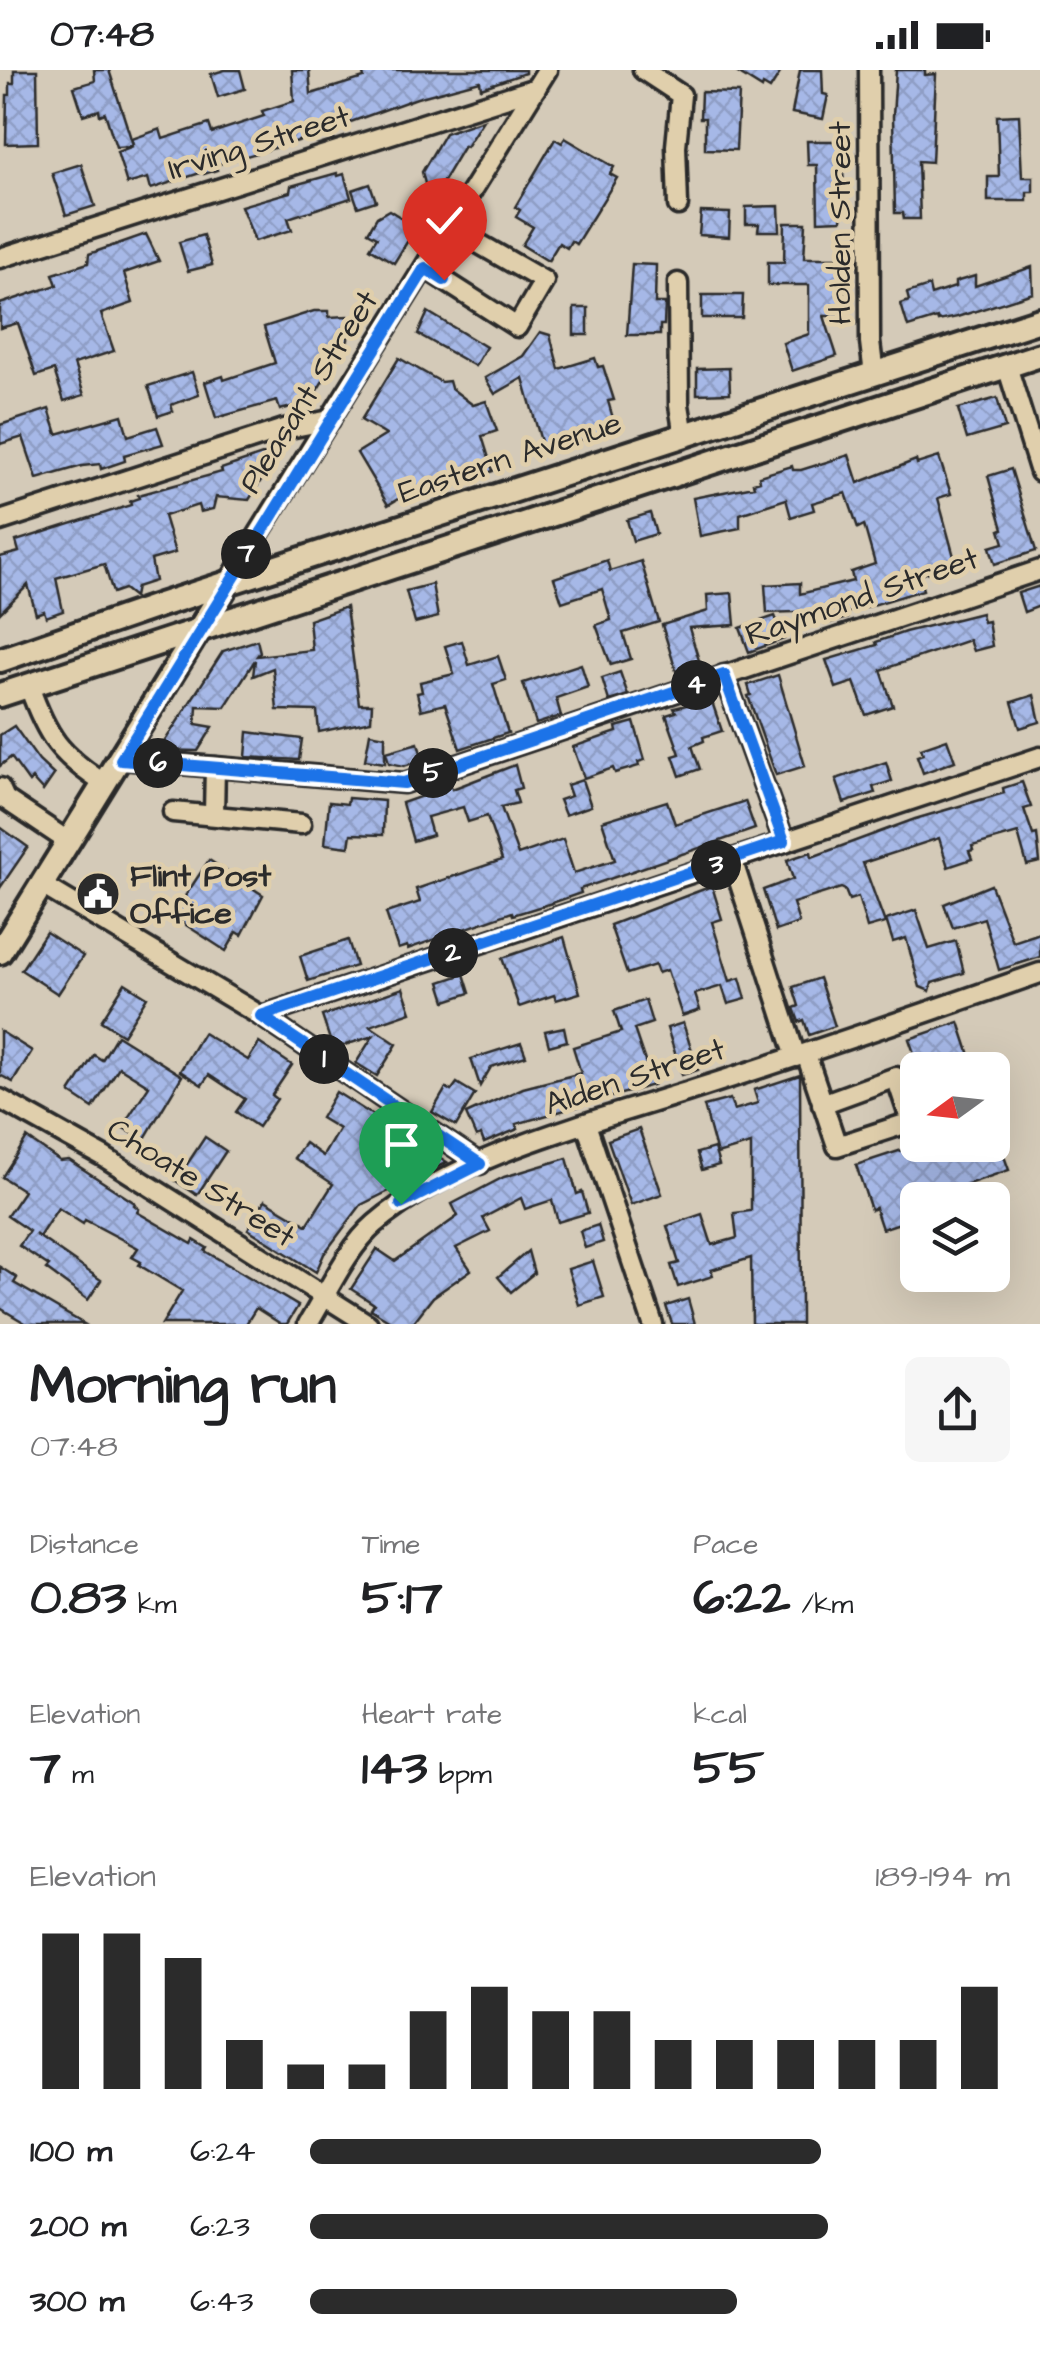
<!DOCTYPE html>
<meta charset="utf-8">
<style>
:root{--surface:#fff;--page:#f6f6f6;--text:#202124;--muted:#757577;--accent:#2b2b2b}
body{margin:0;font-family:"Architects Daughter",sans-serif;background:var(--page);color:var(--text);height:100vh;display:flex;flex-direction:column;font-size:38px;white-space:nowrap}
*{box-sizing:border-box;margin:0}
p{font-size:32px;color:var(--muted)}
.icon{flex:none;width:55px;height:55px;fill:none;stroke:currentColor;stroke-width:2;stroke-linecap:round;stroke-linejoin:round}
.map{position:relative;height:1254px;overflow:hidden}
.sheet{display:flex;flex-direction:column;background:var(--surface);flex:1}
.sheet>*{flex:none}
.needle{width:65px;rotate:255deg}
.controls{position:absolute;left:900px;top:982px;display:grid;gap:20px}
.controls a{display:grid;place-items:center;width:110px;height:110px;border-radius:15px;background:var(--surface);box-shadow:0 10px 40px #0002;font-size:50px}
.pin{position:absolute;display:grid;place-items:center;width:85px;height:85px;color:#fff;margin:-102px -42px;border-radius:50% 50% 50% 0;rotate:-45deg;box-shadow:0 0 10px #0007}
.pin .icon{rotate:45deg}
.km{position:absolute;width:50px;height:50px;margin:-25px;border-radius:50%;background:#222;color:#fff;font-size:28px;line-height:50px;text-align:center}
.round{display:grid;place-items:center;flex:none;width:105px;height:105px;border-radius:15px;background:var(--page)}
.headline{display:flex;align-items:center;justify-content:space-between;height:170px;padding:0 30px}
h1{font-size:55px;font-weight:700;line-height:75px}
.figures{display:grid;grid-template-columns:repeat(3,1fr);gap:15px;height:170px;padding:10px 30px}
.figures div{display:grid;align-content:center}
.figures b{font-size:50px;font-weight:700}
.figures small{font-size:28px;font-weight:400}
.figures p{font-size:28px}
.chart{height:280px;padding:20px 30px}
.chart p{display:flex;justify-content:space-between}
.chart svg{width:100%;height:180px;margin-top:10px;stroke:var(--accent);stroke-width:6}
ul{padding:0 30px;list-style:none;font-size:32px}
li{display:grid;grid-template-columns:160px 120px 1fr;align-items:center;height:75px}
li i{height:25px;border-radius:12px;background:var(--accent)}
.status{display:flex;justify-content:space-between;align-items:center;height:70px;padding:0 50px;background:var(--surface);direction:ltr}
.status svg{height:28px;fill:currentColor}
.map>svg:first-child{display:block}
</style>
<div class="status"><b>07:48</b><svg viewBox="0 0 49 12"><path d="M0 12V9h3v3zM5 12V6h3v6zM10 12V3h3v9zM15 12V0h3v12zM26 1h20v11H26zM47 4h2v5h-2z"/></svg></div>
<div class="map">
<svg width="1040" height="1254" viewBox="0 0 1040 1254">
<defs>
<pattern id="building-cross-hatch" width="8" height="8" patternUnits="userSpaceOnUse" patternTransform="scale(2.5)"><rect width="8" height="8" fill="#a6b8e7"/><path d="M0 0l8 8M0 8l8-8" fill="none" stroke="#8f9ec6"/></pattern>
</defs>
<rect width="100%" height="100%" fill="#d4cab8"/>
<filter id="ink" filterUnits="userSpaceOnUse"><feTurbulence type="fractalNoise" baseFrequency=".01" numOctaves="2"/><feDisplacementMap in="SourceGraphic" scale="20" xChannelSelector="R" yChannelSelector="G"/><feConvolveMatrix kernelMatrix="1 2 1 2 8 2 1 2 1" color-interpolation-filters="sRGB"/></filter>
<g filter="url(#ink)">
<g fill="url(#building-cross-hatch)" stroke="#2b2b2b" stroke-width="2.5">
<polygon points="14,0 37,0 38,73 6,74 7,25 10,25 10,13 14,13"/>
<polygon points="94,0 109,0 133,75 132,69 160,59 163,69 209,54 212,63 264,46 262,41 294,31 292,0 309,0 311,24 364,8 362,0 525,0 525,3 481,18 480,11 417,28 298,71 215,95 217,100 204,104 203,102 151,119 148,108 127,114 117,82 133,76 116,77 105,43 100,45 99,40 83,45 74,17 95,11"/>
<polygon points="225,0 240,0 245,19 218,27 211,4"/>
<polygon points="733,0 782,0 770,19 763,15 762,18"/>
<polygon points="800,0 822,0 823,24 828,25 823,49 792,43"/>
<polygon points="896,0 925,0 925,5 936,4 932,92 918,91 920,149 904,149 903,143 895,143 893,46"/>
<polygon points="701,22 739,23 736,80 705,79 705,48 700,48"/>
<polygon points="1019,45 1022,107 1033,107 1033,122 1027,122 1027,131 988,131 988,107 999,107 997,46"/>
<polygon points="483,50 466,77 464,76 430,133 422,102 445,63"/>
<polygon points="565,68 614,97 610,104 617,108 576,174 571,171 567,178 559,173 548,191 522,175 533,157 516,147 520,140 515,137 555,69 562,73"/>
<polygon points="807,71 841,71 844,116 841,150 818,151 817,95 808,95"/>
<polygon points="81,94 95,136 66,145 52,103"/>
<polygon points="337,103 338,106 344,104 351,128 288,148 292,160 255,171 241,136 290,122 291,116"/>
<polygon points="370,114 376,131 358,137 352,120"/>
<polygon points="779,136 780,161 758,161 759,154 746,154 746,137"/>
<polygon points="389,140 408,152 422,148 394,193 370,178 377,167 368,162 377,147"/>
<polygon points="701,142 730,143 729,167 699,165"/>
<polygon points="785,153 806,153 804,188 846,188 843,246 824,246 837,286 792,301 783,273 809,264 809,215 768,215 768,192 784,192"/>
<polygon points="146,164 159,191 124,203 133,233 101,244 114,281 74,294 84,325 64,331 54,300 36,306 18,253 0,258 0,234 57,215 53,204 88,193 89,184"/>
<polygon points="203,165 212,195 188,201 179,172"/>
<polygon points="632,194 656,195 655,233 665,233 664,255 660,255 660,265 627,265"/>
<polygon points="1032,197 1033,223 957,247 938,251 937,248 908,257 901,234 909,231 907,223 929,216 931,225 955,217 955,212 975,206 975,216"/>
<polygon points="702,225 743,225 742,248 702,248"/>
<rect x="574" y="238" width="14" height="27"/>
<polygon points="314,241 329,241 329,247 348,246 348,270 310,332 280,340 277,331 216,348 205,312 223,306 224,310 275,293 264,257"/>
<polygon points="428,242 486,277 475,296 418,264"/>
<polygon points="540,262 550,265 559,299 595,288 598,297 603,296 614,330 608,331 616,359 544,382 523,308 495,324 485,308 523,286"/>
<polygon points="399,288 441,312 449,311 451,318 473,335 486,331 497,361 482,366 493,401 426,425 398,429 388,435 357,383 386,365 361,350"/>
<polygon points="729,298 730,323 697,324 697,299"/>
<polygon points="192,302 199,325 171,335 173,341 158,346 148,316"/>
<polygon points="997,328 1005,358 967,369 958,339"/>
<polygon points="49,339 57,364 122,345 128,366 157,357 163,374 124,385 125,391 101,399 100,394 82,396 37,409 23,367 0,374 0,355"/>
<polygon points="280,379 249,430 216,427 213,439 200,442 198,435 164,446 175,483 151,490 155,511 136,517 134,527 124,519 113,523 104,494 56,508 63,541 46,547 44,541 36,544 28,515 0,543 0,487 19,482 16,471 131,435 130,431 139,428 138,425 222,402 221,399"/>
<polygon points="849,385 858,413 916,390 917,394 939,387 951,424 938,428 956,494 919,505 923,520 846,543 847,548 825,554 822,541 767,543 765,515 800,513 800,524 853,511 851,502 875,494 864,455 858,458 846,423 812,433 814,440 791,447 786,429 740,444 740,458 700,466 693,428 754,416 753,413 760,411 759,406 792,396 793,400 801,400"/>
<polygon points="1011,399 1036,481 995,494 990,477 1004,473 1000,460 1003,459 988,406"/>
<polygon points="650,443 656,464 633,471 627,450"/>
<polygon points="607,490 610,501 641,491 659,552 623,563 631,589 611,595 596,555 611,550 602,519 562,532 554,508"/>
<polygon points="432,514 438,547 415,553 406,521"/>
<polygon points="1040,516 1040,536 1024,542 1018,523"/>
<polygon points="732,523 735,555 689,558 701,597 677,604 662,555 708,541 707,525"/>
<polygon points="346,537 359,634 372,634 371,651 319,662 317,641 277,640 273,598 253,606 255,590 225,637 197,636 196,654 213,657 198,681 159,680 223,581 257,570 260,582 257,586 312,580 309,550"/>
<polygon points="981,543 983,552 988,551 992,576 973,581 969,570 881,600 893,636 866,645 854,612 836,618 826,590 877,575 876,572 905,562"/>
<polygon points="775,546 784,569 749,582 740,558"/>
<polygon points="462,571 469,595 498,586 506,610 493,614 508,663 460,679 445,634 421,640 417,623 422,622 420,612 454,604 445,576"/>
<polygon points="581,594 588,617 556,628 561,646 536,654 523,613"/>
<polygon points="620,602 628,625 609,631 602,608"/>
<polygon points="778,605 805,696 776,705 748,626 751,625 748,615"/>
<polygon points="1034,625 1040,652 1020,658 1012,632"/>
<polygon points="711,629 722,661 703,667 704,671 692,676 700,699 680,706 673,686 680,684 666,645 676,642 674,638"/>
<polygon points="634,652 645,690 638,692 639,696 615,703 613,698 584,708 573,677 617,662 616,657"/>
<polygon points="14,656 39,691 54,705 43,721 32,709 29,712 11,687 0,696 0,665"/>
<polygon points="248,662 302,669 299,690 246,687"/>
<polygon points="370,663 385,666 385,693 365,690"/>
<polygon points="947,669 955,691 923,703 917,686 923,684 921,678"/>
<polygon points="418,673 423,690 404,696 389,693 386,682"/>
<polygon points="886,692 892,711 873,717 875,723 844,733 836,709"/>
<polygon points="515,695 521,718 514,720 518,733 501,737 518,785 563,769 574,803 615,790 602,751 667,731 675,754 745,731 755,759 580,819 581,823 552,833 513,845 512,842 408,879 407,876 398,879 386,843 420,832 416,819 502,790 487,746 468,752 463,737 427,747 432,765 413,771 402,733 451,716 452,719"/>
<polygon points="582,710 591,736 565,745 559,730 571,726 567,715"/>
<polygon points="1022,712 1031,737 1024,739 1033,765 1037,764 1040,792 1027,795 1018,763 972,776 973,780 969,781 972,789 948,797 939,768 863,793 885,853 867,858 858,827 849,830 845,820 841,818 793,833 799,853 776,861 763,820 793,809 787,790 811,782 812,787 915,749 1004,723 1003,718"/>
<polygon points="348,728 384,731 383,765 351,764 349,777 325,774 329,732 347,734"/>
<polygon points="0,757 28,777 0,818"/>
<polygon points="209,790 263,825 242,865 237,862 226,881 172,846"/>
<polygon points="991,815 1013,872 1040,863 1040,887 999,900 984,848 953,858 944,834"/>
<polygon points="712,816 722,849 712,852 730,911 740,908 746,929 728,934 722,916 695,924 700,940 682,946 667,900 658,903 655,895 627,904 610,855"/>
<polygon points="916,840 929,879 956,871 964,903 932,913 930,921 920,917 906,868 893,872 886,850"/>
<polygon points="46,862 83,886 58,924 21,900"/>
<polygon points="564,867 580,923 556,930 554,925 519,937 502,888"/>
<polygon points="348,870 356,896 308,911 300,886"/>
<polygon points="464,904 470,923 446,931 440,912"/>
<polygon points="819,908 835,956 809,965 804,950 799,952 794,938 799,936 793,917"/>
<polygon points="125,913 147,927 123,965 101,951"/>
<polygon points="403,918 411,942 370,956 397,974 377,1006 356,993 373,966 333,979 322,946"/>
<polygon points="645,930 652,953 634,959 653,1015 516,1054 518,1059 484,1073 481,1065 476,1067 466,1044 523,1018 581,1003 573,977 621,962 614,941"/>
<polygon points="959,952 975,1000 920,1000 909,969"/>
<polygon points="683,953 698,1000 682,1005 667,958"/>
<polygon points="564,957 567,971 549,976 545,961"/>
<polygon points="0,961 32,981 13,1012 0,1005"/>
<polygon points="203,963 248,990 259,973 292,995 272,1025 277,1029 258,1057 236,1042 245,1029 209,1005 202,1015 180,1001"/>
<polygon points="117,965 182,1006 144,1070 122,1057 149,1016 119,997 93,1038 70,1023 94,985 102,990"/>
<polygon points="521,973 526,986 491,997 480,1016 471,989"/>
<polygon points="800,1005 801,1254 752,1254 751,1188 711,1200 713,1206 678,1217 671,1195 679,1193 667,1156 702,1144 712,1175 737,1168 734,1143 751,1141 751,1074 717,1084 704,1036 730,1029 734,1040 758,1033 754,1020"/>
<polygon points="457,1013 475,1024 456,1056 432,1042 446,1018 451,1021"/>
<polygon points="336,1022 447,1092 361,1135 324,1184 316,1202 248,1159 265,1130 307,1155 333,1114 294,1088 305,1073 323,1086 339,1059 321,1048"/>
<polygon points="639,1059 662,1124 631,1135 608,1070"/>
<polygon points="205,1067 226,1081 197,1125 176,1111"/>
<polygon points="27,1068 60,1091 69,1090 135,1133 134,1135 139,1139 137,1142 192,1174 194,1170 207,1178 205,1181 298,1236 287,1254 281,1254 256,1238 246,1254 162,1254 182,1221 139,1195 141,1192 132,1187 138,1178 85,1150 83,1154 58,1138 39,1167 35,1164 101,1210 88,1230 46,1199 49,1196 19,1176 29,1161 7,1146 24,1121 2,1107"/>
<polygon points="917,1075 1000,1075 1009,1100 959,1117 963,1130 918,1130 918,1147 882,1159 875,1138 871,1140 856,1095"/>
<polygon points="714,1078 719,1095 702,1100 697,1083"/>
<polygon points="567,1088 577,1124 582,1122 588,1143 558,1152 552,1130 525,1139 521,1128 483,1148 490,1161 456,1178 471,1200 433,1227 412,1254 395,1254 371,1239 374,1234 351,1219 377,1179 395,1191 458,1146 452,1134 504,1107"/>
<polygon points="598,1155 603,1172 585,1178 580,1161"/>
<polygon points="528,1181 534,1203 511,1222 498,1207"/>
<polygon points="593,1191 604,1227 579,1235 568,1199"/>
<polygon points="0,1197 17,1208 14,1213 84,1254 27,1254 0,1238"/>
<polygon points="688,1229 695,1254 672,1254 666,1236"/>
</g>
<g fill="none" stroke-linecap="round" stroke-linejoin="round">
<defs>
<g id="minor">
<polyline points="643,0 681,25 676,76 678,135"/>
<polyline points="869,0 870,272 874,305"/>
<polyline points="0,188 536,18"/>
<polyline points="425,198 517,257 544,211 450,157"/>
<polyline points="678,213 679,335 684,366"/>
<polyline points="1007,296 1040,402"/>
<polyline points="0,451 284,359 330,350"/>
<polyline points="228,513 547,0"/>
<polyline points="724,605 784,771"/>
<path d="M 29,616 C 47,667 60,685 105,714"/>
<polyline points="121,689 404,713 1040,500"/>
<polyline points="0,718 5,729 69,772"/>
<polyline points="173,742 301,754"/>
<polyline points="214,743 215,697"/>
<polyline points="732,789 796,987"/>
<polyline points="42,815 261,946 480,1094"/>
<polyline points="261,946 1040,687"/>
<polyline points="806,984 837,1076 911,1052 896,1007 822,1034"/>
<polyline points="0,1029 104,1087 368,1254"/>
<polyline points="586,1054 653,1254"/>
<path d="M 308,1254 C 328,1222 347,1178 375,1154 C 457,1084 600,1050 702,1017 C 816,981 928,942 1040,903"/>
</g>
<g id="major">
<polyline points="0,590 160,535 1040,250"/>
<polyline points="0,625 1040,285"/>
<polyline points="0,882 228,513"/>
</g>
</defs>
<use href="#minor" stroke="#2b2b2b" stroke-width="25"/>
<use href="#major" stroke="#2b2b2b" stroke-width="30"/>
<use href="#minor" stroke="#e0cfac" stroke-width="18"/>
<use href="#major" stroke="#e0cfac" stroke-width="22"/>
</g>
</g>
<g fill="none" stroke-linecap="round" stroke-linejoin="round" filter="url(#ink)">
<defs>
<polyline id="route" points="401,1134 480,1094 261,946 784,771 724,605 404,713 121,690 425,198 444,210"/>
</defs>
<use href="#route" stroke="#fff" stroke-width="20"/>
<use href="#route" stroke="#1a73e8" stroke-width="12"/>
</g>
<defs>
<symbol id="civic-disc" viewBox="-11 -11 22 22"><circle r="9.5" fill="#2b2b2b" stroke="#e0cfac"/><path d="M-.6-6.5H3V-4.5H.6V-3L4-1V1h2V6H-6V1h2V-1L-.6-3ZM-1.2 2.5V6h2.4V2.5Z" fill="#fff"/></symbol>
</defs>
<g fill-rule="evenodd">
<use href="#civic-disc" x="73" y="799" width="50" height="50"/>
</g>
<g text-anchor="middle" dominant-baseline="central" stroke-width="9" stroke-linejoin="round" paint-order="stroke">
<g font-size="32" fill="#2b2b2b" stroke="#e0cfac">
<text transform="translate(259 73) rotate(-17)">Irving Street</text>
<text transform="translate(840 153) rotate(-90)">Holden Street</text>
<text transform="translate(309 322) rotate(-58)">Pleasant Street</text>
<text transform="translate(510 388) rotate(-18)">Eastern Avenue</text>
<text transform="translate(862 527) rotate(-19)">Raymond Street</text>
<text transform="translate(635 1007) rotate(-18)">Alden Street</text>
<text transform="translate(201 1113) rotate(32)">Choate Street</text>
</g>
<g font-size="32" font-weight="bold" fill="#2b2b2b" stroke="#e0cfac" text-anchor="start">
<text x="130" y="806">Flint Post<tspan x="130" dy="37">Office</tspan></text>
</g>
</g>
</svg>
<div class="controls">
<a><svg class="needle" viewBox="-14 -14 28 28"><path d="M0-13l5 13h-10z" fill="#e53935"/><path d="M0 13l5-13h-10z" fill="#757577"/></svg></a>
<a><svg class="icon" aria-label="layers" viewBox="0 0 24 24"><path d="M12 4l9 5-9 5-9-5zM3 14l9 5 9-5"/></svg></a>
</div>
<div class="pin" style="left:401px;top:1134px;background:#1e9e55"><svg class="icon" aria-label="arrive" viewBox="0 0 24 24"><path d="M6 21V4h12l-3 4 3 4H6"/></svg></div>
<div class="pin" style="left:444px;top:210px;background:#d93025"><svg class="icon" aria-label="check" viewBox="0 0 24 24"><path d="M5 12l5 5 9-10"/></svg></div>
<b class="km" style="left:324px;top:989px">1</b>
<b class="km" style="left:453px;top:883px">2</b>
<b class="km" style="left:716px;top:795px">3</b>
<b class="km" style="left:696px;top:615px">4</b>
<b class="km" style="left:433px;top:703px">5</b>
<b class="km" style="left:158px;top:693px">6</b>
<b class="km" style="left:246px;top:484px">7</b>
</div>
<section class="sheet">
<div class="headline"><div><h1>Morning run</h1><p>07:48</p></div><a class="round"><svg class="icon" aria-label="share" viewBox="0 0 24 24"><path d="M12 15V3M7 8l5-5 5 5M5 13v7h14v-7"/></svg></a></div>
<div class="figures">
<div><p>Distance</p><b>0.83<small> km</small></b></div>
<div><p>Time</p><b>5:17</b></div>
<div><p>Pace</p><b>6:22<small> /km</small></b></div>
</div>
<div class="figures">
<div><p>Elevation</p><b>7<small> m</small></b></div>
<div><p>Heart rate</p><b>143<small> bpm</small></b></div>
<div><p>kcal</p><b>55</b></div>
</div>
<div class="chart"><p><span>Elevation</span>189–194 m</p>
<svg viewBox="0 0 160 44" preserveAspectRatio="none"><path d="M5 44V6M15 44V6M25 44V12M35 44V32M45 44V38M55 44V38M65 44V25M75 44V19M85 44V25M95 44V25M105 44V32M115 44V32M125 44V32M135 44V32M145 44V32M155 44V19"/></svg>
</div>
<ul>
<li><b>100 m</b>6:24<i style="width:73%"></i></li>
<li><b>200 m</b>6:23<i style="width:74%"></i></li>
<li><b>300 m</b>6:43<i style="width:61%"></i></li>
</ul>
</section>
